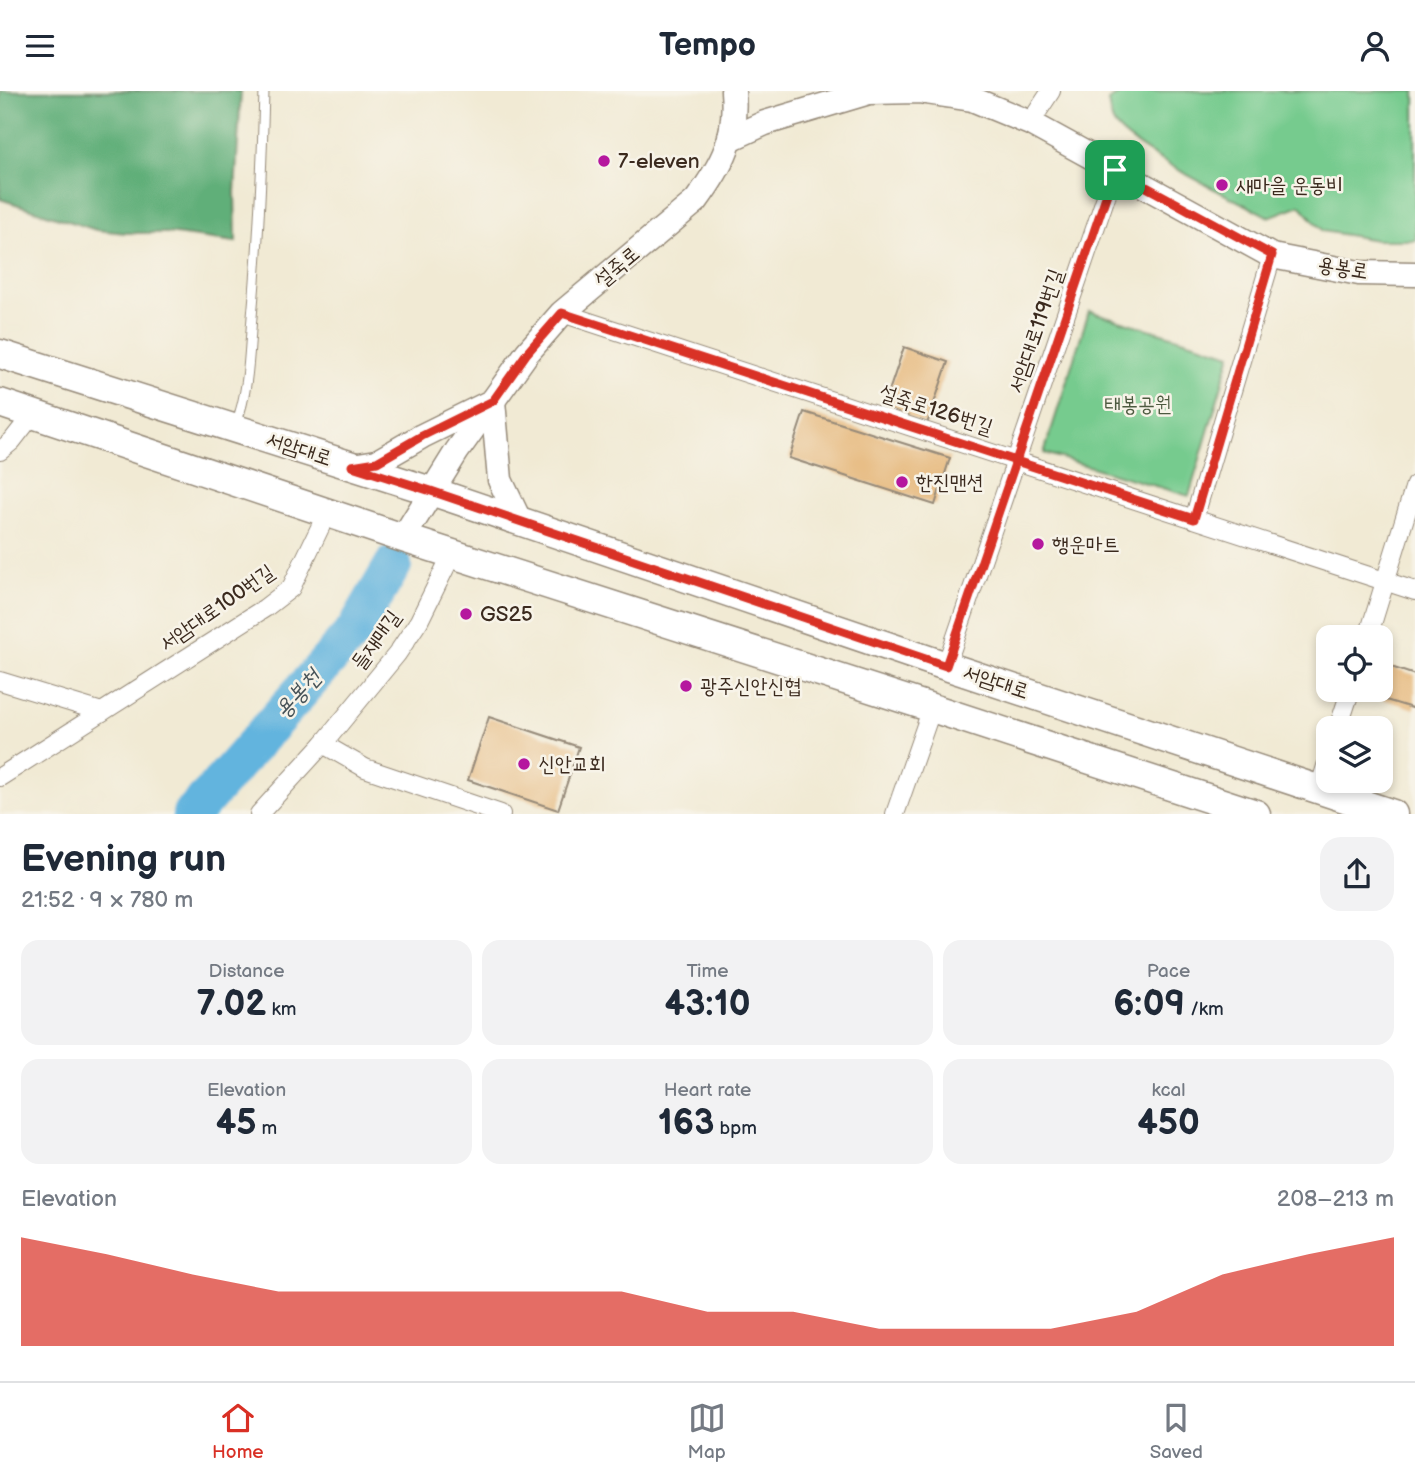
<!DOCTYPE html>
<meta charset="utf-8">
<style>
:root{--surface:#fff;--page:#f2f2f3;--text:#1f2937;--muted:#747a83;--line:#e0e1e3;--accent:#d93025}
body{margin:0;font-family:"Balsamiq Sans","Poor Story",sans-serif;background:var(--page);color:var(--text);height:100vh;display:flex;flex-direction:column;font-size:26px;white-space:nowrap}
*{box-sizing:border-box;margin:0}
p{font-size:23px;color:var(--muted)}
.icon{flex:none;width:38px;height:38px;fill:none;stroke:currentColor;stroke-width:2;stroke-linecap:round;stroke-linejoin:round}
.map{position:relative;height:723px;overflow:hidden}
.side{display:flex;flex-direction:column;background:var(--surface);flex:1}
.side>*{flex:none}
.controls{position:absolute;left:1316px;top:534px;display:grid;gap:14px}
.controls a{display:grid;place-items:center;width:77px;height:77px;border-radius:14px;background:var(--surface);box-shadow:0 4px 10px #0003;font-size:35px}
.pin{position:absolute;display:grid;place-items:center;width:60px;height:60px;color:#fff;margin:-30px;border-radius:14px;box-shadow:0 4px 10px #0006}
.round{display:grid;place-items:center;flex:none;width:74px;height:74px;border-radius:21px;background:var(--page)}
.head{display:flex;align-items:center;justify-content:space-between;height:119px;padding:0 21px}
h1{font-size:38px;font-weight:600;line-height:52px}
.metrics{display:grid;grid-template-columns:repeat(3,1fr);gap:10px;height:119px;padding:7px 21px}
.metrics div{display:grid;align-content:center;border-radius:18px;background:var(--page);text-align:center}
.metrics b{font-size:35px;font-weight:600}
.metrics small{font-size:19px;font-weight:400}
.metrics p{font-size:19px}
.chart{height:196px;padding:14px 21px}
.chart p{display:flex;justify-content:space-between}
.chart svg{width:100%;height:126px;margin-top:7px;fill:var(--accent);opacity:.7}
header{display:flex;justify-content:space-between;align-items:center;height:91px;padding:0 21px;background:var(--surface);font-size:32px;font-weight:600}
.dock{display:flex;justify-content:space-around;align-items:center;height:98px;border-top:2px solid var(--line);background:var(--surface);font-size:19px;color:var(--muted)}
.dock a{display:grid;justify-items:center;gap:4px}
.dock .on{color:var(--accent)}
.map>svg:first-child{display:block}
</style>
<header><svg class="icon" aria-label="menu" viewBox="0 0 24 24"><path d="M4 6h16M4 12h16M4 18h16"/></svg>Tempo<svg class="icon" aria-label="person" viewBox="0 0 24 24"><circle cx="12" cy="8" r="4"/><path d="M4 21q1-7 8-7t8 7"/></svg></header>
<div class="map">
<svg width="1415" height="723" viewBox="0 0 1415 723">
<rect width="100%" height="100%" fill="#f7f3e8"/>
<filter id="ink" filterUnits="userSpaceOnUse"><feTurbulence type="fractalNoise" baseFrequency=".0143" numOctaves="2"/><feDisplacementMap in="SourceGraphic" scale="14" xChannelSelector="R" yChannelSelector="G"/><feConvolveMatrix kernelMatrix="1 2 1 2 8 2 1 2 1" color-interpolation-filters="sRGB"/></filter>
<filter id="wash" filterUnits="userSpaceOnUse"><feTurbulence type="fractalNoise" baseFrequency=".00686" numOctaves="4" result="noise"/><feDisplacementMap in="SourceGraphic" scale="28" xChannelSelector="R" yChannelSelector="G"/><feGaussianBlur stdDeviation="1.57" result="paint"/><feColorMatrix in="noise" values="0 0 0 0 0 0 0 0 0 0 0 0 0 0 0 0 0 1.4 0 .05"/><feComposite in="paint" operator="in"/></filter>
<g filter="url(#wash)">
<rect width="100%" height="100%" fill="#f1ead4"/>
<g fill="#76cb8e" stroke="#587a56" stroke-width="2">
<path d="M 1117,0 L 1415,0 L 1415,149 L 1376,149 L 1323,140 L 1300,114 L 1269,126 C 1239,110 1126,57 1113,31 C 1110,24 1109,16 1108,10 L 1118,4 Z"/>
<polygon points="1089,220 1231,263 1189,405 1044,362"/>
</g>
<polygon fill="#60af79" stroke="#4e6c4c" stroke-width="2" points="0,0 241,0 235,101 236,151 167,142 126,142 96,139 0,108"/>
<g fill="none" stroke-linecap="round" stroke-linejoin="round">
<polyline stroke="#62b4de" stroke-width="38" points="191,723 205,709 355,539 393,474"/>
</g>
<g id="blocks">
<g fill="#e6b87c">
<polygon points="904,256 948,271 927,333 883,318"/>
<polygon points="804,321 950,367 935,414 789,367"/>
<polygon points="1388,575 1415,584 1415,618 1376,606 1379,598 1381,598 1381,594"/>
<polygon points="489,626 579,656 558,719 468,689"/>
</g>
</g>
</g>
<g filter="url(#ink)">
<use href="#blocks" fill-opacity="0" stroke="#968a79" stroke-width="2"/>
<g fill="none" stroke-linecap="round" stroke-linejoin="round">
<defs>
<path id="lane" d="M 236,333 C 249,299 249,262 252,226 C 259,151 262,76 264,0"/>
<g id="street">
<polyline points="1030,32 1051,0"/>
<polyline points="562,222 1415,500"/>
<polyline points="0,360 12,350 33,323"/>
<polyline points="1194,428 1272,165"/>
<polyline points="1368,546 1415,394"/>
<polyline points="946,575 1115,79"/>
<polyline points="0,590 102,621"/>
<polyline points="1338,637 1351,598"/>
<polyline points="323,653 365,677 501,723"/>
<polyline points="0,686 265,517 291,497 327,422"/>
<polyline points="1319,698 1328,669"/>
<polyline points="259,723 323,653 397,563 419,530 452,463"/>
<polyline points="895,723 932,617"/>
</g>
<g id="secondary">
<polyline points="730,48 765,32 869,1 918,0 972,8 1030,32 1272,165 1359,182 1415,183"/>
<polyline points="352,375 377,371 422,345 493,310 500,389 520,431"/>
<path d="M 403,447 L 457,360 L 527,262 L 562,222 L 696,110 C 723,73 737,47 733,0"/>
</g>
<g id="primary">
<polyline points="0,263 431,400 946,575 1393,723"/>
<polyline points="0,312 403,447 932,617 1256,723"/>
</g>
</defs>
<use href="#lane" stroke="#968a79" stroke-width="11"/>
<use href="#street" stroke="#968a79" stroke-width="20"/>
<use href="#secondary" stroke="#968a79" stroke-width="27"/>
<use href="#primary" stroke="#968a79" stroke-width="31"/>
<use href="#lane" stroke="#fff" stroke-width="9"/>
<use href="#street" stroke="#fff" stroke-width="18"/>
<use href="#secondary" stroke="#fff" stroke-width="24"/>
<use href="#primary" stroke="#fff" stroke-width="28"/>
</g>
</g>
<g fill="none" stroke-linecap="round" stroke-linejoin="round" filter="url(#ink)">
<defs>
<polyline id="route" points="1115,79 1016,370 562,222 527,262 493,310 422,345 377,371 352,375 431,400 946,575 1016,370 1194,428 1272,164 1115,79"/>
</defs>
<use href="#route" stroke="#fff" stroke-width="14"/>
<use href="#route" stroke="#d93025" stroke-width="9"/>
</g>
<g fill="#b5179e" stroke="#f7f3e8" stroke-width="2.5">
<circle cx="604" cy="70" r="7"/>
<circle cx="1222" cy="94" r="7"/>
<circle cx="902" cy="391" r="7"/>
<circle cx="1038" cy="453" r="7"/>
<circle cx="466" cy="523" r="7"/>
<circle cx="686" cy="595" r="7"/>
<circle cx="524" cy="673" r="7"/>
</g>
<g text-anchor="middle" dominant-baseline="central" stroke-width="5" stroke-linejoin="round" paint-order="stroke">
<g font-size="21" fill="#3b2a1e" stroke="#f7f3e8" text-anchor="start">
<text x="618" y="70">7-eleven</text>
<text x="1236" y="94">새마을 운동비</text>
<text x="916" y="391">한진맨션</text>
<text x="1052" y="453">행운마트</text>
<text x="480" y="523">GS25</text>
<text x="700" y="595">광주신안신협</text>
<text x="538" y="673">신안교회</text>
</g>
<g font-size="21" fill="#3b2a1e" stroke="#f7f3e8">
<text transform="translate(617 176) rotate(-40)">설죽로</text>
<text transform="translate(1343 177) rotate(9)">용봉로</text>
<text transform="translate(1036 240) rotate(-71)">서암대로119번길</text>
<text transform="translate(936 319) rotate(18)">설죽로126번길</text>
<text transform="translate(299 358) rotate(18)">서암대로</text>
<text transform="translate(217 517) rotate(-35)">서암대로100번길</text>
<text transform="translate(376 549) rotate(-54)">들재매길</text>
<text transform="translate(996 591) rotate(18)">서암대로</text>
</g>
<g font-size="21" fill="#4d5a40" stroke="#f7f3e8">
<text x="1138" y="313">태봉공원</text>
</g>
<g font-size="23" font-style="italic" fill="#475358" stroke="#f7f3e8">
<text transform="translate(298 603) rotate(-48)">용봉천</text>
</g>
</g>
</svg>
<div class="controls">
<a><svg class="icon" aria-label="locate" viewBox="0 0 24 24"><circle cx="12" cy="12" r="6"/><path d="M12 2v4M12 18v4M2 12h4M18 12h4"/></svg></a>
<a><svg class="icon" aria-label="layers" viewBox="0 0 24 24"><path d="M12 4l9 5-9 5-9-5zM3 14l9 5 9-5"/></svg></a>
</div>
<div class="pin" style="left:1115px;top:79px;background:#1e9e55"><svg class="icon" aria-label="arrive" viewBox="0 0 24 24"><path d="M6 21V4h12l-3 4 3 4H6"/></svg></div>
</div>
<section class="side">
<div class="head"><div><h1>Evening run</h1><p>21:52 · 9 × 780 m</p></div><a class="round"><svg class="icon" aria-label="share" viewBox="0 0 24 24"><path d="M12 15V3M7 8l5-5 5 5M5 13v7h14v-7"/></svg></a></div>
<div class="metrics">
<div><p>Distance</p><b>7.02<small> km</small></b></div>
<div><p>Time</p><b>43:10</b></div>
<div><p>Pace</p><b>6:09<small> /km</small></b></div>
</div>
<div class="metrics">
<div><p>Elevation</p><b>45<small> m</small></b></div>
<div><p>Heart rate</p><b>163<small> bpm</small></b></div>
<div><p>kcal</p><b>450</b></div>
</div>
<div class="chart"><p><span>Elevation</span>208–213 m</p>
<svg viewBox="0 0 160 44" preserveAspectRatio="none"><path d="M0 44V6L10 12L20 19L30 25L40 25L50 25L60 25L70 25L80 32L90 32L100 38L110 38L120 38L130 32L140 19L150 12L160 6V44z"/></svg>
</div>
</section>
<nav class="dock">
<a class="on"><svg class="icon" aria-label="home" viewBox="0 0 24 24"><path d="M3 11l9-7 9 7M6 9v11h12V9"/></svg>Home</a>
<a><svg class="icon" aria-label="map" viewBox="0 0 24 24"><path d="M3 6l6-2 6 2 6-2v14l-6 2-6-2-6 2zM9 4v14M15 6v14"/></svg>Map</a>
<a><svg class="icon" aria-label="saved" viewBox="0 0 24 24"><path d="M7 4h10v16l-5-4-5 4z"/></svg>Saved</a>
</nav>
